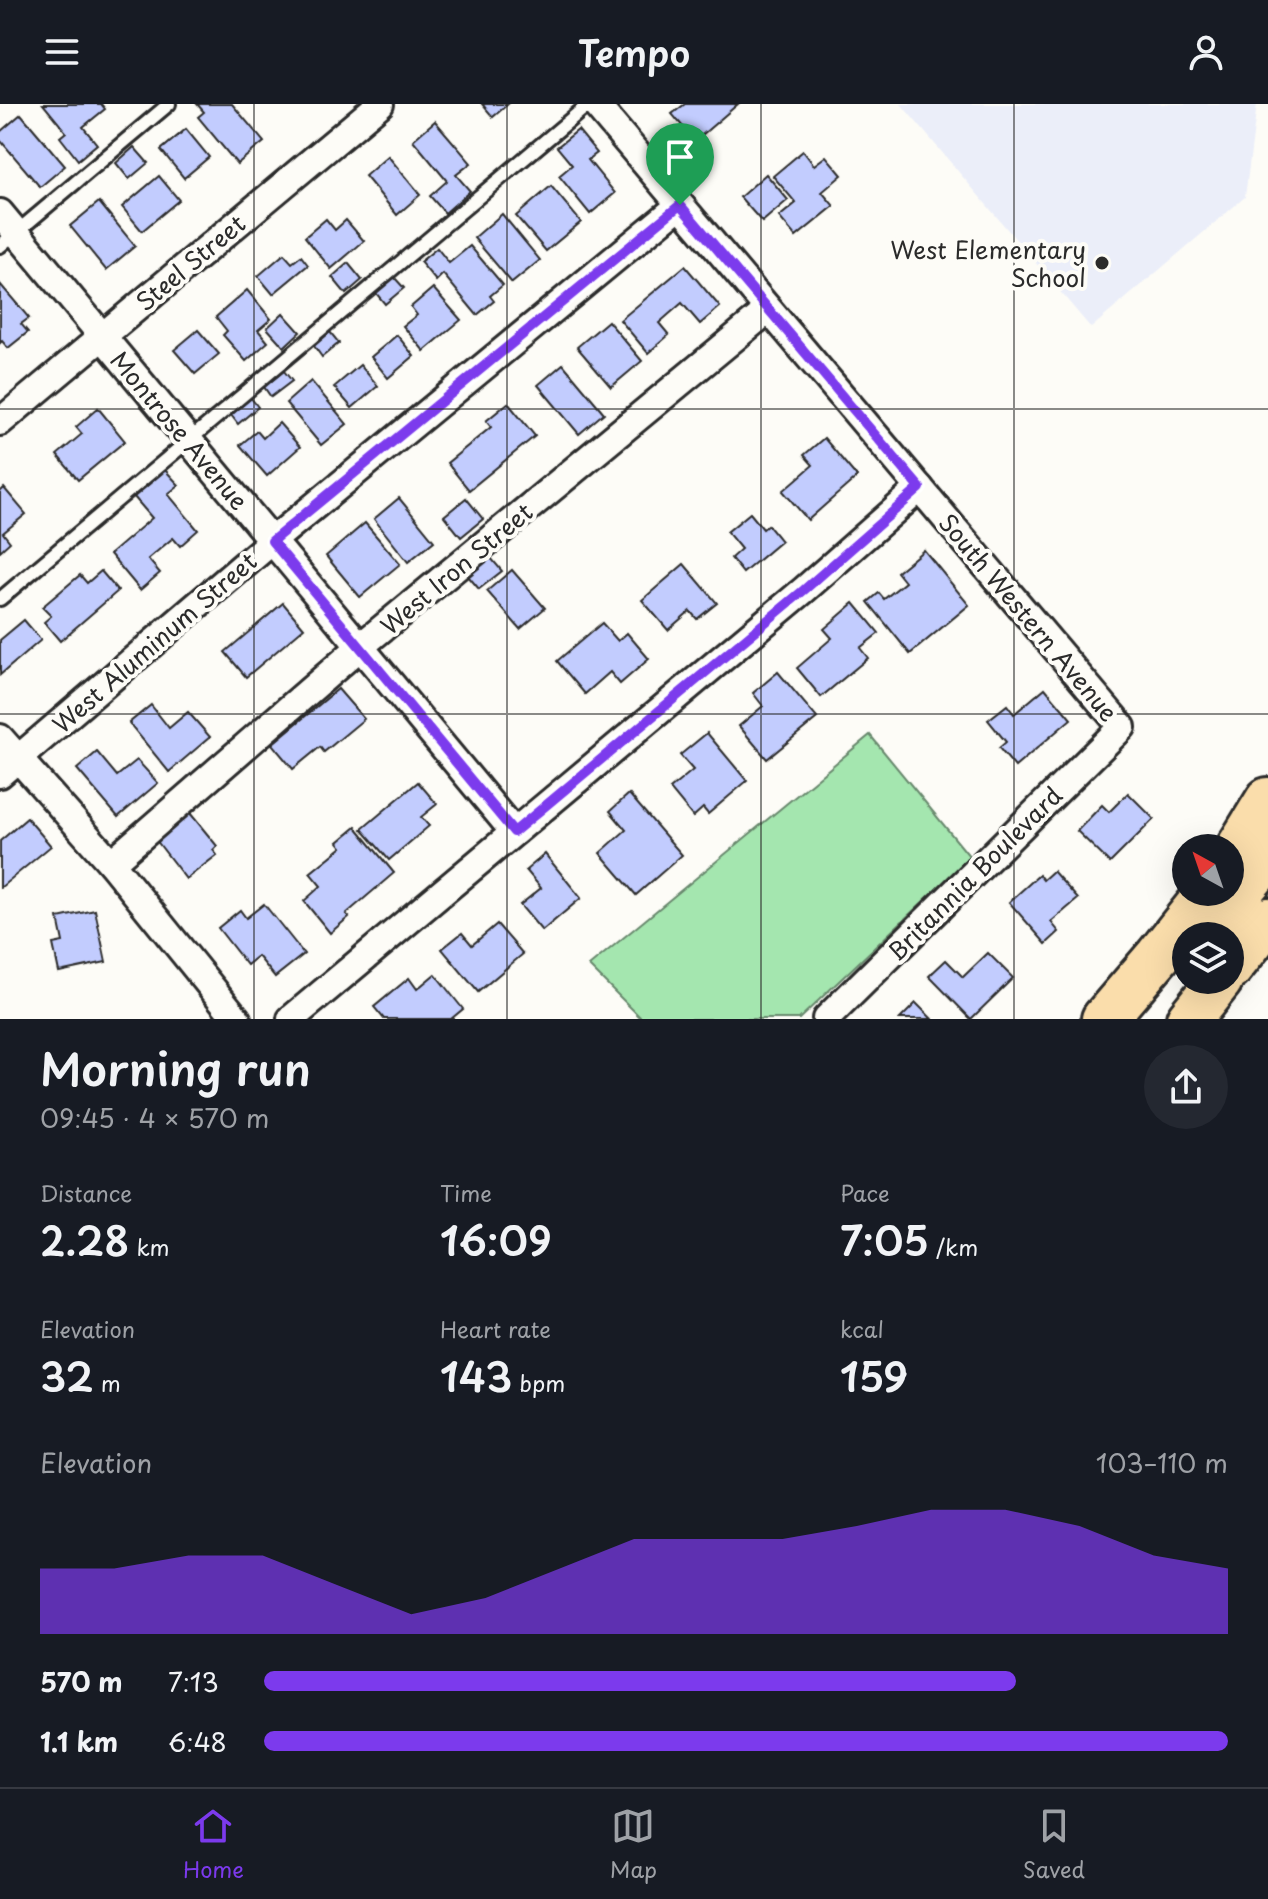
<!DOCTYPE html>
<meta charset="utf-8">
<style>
:root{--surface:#171b24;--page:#242831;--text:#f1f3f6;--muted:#9ea1a6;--line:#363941;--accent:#7c3aed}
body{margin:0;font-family:"Playpen Sans",sans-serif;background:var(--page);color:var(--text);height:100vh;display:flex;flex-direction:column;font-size:30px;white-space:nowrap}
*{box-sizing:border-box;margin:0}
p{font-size:26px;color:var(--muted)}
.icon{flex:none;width:44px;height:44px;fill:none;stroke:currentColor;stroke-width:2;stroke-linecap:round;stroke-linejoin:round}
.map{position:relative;height:915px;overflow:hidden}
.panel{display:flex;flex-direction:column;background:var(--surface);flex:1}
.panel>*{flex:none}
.needle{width:52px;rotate:320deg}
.fabs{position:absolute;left:1172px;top:730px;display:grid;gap:16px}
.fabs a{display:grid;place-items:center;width:72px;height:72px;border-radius:50%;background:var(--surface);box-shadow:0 8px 32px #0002;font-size:40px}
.pin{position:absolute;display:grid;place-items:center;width:68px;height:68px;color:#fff;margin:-82px -34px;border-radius:50% 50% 50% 0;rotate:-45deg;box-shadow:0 0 8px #0007}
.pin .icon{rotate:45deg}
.round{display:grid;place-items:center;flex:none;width:84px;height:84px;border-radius:42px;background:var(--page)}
.summary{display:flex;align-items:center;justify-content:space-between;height:136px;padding:0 40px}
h1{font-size:44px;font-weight:600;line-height:60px}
.figures{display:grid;grid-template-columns:repeat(3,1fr);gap:12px;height:136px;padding:8px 40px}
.figures div{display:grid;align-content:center}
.figures b{font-size:40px;font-weight:600}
.figures small{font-size:22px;font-weight:400}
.figures p{font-size:22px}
.chart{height:224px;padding:16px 40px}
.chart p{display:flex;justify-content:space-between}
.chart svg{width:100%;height:144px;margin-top:8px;fill:var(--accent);opacity:.7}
ul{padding:0 40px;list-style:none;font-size:26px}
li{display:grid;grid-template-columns:128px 96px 1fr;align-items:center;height:60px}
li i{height:20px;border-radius:10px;background:var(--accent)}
header{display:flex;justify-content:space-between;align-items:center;height:104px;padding:0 40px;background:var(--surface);font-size:36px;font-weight:600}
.menu{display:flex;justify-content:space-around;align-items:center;height:112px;border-top:2px solid var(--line);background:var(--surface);font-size:22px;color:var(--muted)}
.menu a{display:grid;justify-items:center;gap:4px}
.menu .on{color:var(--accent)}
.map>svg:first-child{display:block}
</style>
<header><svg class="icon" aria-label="menu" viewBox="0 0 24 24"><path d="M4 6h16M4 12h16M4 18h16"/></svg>Tempo<svg class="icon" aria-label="person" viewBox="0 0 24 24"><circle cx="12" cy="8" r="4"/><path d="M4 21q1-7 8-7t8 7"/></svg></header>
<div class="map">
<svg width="1268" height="915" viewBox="0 0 1268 915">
<rect width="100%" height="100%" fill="#fdfcf7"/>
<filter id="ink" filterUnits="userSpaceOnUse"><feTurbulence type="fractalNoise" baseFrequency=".0125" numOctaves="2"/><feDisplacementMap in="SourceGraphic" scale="16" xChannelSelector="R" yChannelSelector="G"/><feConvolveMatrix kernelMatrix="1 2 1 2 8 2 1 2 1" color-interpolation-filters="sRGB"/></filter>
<g filter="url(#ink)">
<polygon fill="#ebeef9" points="901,0 1257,0 1245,93 1091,224"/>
<polygon fill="#a4e6af" stroke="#68886d" stroke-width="2" points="870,631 970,753 799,915 642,915 589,862"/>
<g fill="#c2ccfe" stroke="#2b2b2b" stroke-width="2">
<polygon points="43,0 101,0 105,5 83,23 97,40 78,56 60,33 66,28"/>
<polygon points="197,0 232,0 264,38 237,60 198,13 204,8"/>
<polygon points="482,0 508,0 493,13"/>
<polygon points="685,0 738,0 695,37 672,10"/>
<polygon points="21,10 65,62 40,83 0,36 0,28"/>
<polygon points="435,17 471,59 456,71 470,87 445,109 430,92 447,77 413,36"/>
<polygon points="186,25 209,53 184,74 161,46"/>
<polygon points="578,26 597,49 588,56 615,89 590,110 559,72 572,61 557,43"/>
<polygon points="134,43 148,59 129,75 116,59"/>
<polygon points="803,47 814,61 826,52 842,71 822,88 834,102 796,133 779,113 796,99 773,72"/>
<polygon points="388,52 420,91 397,111 365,72"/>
<polygon points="766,70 788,96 762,118 740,93"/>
<polygon points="159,72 179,96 142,127 122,103"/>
<polygon points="551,82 581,118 546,147 516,112"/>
<polygon points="99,98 135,142 106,166 70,122"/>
<polygon points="502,110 540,156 512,179 474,134"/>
<polygon points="326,115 335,126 346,116 364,137 331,165 305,133"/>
<polygon points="470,142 503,181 490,192 494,197 477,211 443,170 436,177 420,158 437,144 449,159"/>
<polygon points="284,150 292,159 301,152 308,161 273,190 258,172"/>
<polygon points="348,159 362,176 346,190 332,173"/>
<polygon points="685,162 720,203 700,220 682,199 659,219 669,231 648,249 620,216"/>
<polygon points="394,173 404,184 385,200 375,188"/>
<polygon points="0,180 29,214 21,220 28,228 8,244 2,237 0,239"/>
<polygon points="433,184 461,216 424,247 403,222 417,211 411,203"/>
<polygon points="247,186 271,215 258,226 268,238 246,257 223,231 227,227 216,213"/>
<polygon points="283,209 300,228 284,243 267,224"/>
<polygon points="608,217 642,257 611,283 577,243"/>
<polygon points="198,226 219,250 195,270 174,246"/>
<polygon points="330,228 339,239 322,253 314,242"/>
<polygon points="397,231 414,252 388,274 371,253"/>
<polygon points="563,260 604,309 579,330 538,281"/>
<polygon points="360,261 378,282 352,304 334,283"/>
<polygon points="284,267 292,277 271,293 264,283"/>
<polygon points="311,277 347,320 321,341 286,299"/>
<polygon points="251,294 258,303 238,320 231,311"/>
<polygon points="508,299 535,332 469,386 447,359 491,323 486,317"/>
<polygon points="98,304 125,337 78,376 57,351 82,330 76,323"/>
<polygon points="279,319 300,343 267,372 240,341 257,327 263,334"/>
<polygon points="824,334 857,373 808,416 783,387 813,361 804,351"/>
<polygon points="165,366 179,381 168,390 198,426 180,442 173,434 148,455 160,469 140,486 110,450 152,414 134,393"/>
<polygon points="4,384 26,410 3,429 10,438 0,447 0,388"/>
<polygon points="399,394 434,437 408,458 374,415"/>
<polygon points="466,394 483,415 461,433 444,412"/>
<polygon points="750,409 763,425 768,421 781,437 743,469 731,454 741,445 727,428"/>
<polygon points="365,419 400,460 360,493 326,452"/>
<polygon points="924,446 969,501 910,550 868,498 879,489 884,495 905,478 897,468"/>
<polygon points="485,447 502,467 479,485 463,466"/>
<polygon points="684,460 717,499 697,515 690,507 668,526 642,496"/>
<polygon points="512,466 545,504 520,525 487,487"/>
<polygon points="101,467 118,487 60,537 44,518 51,512 42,503 80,471 87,479"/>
<polygon points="283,499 304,524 246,573 225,548"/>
<polygon points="854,499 879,529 860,544 868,554 821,593 797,564 832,534 824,525"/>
<polygon points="24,516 41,536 0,571 0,536"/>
<polygon points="602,519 618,537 627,529 649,555 620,580 610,568 585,590 557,557"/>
<polygon points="778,568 817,614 767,655 739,622 763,602 753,589"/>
<polygon points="1045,584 1071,615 1015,663 999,644 1006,638 988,616 1007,601 1014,610"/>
<polygon points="338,585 364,615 324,648 320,643 293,665 272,640"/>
<polygon points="151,601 169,624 188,608 210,633 169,668 129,619"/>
<polygon points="707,629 747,677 708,710 703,704 693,713 670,685 693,666 680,651"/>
<polygon points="97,648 117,672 137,656 158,679 118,713 77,665"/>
<polygon points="418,678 437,700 421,713 429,722 389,756 362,725"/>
<polygon points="1128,689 1154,715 1110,759 1077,727 1102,701 1109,708"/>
<polygon points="629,690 682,751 636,791 600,749 626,726 610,707"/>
<polygon points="190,709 217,742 213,746 217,751 186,775 156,736"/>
<polygon points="27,714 51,742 0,784 0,737"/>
<polygon points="356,723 394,769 346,810 349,813 330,829 304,797 321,782 310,769 342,743 338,738"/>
<polygon points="545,750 581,794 542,827 520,801 541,784 526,766"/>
<polygon points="1053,767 1078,795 1051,818 1059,828 1046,840 1009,798 1039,771 1043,776"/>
<polygon points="264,800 304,850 275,873 258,852 247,861 218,824 240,806 246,814"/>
<polygon points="95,806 106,858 59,868 53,840 63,838 58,814"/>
<polygon points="497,820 523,850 478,888 442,845 462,829 472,841"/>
<polygon points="988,849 1013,874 971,915 929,872 946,856 963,873"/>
<polygon points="435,870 463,905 451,915 384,915 374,903 409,874 417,885"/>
<polygon points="916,899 932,915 900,915"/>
</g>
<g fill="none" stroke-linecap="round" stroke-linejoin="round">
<defs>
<g id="lane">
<polyline points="0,142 169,0"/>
<polyline points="0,495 589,0"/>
</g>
<g id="street">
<polyline points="595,0 1122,623 826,915"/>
<polyline points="0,109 514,728"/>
<polyline points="0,318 380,0"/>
<polyline points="0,634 111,759 237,915"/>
<polyline points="0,670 272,437 680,101"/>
<polyline points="111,759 361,542 768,206"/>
<polyline points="291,915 804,486 920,384"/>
</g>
<g id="highway">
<polyline points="1230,758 1268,696"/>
<polyline points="1202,832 1268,754"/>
<polyline points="1230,864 1268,816"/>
<polyline points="1104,915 1158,852 1209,788"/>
<polyline points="1189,915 1220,876"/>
</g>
</defs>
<use href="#lane" stroke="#2b2b2b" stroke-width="18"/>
<use href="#street" stroke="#2b2b2b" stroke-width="32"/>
<use href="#highway" stroke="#2b2b2b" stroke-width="50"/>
<use href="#lane" stroke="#fdfcf7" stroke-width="12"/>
<use href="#street" stroke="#fdfcf7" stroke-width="26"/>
<use href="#highway" stroke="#faddab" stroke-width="44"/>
</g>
</g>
<g fill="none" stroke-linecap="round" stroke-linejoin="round" filter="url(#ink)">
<defs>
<polygon id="route" points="680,101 920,384 804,486 514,728 272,437"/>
</defs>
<use href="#route" stroke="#fff" stroke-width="16"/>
<use href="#route" stroke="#7c3aed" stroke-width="10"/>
</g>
<path fill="none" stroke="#2b2b2b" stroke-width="2" stroke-opacity="0.55" d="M 254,0 L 254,915M 507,0 L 507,915M 761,0 L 761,915M 1014,0 L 1014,915M 0,305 L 1268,305M 0,610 L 1268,610"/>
<circle fill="#2b2b2b" stroke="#fdfcf7" stroke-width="3" cx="1102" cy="159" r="8"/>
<g text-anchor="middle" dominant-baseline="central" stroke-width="8" stroke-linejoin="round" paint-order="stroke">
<g font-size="24" fill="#2b2b2b" stroke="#fdfcf7" text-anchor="end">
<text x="1086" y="145">West Elementary<tspan x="1086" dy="28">School</tspan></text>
</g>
<g font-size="24" fill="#2b2b2b" stroke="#fdfcf7">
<text transform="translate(190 158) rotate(-40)">Steel Street</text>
<text transform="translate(180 326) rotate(50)">Montrose Avenue</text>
<text transform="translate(456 464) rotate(-40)">West Iron Street</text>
<text transform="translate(1029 513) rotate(50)">South Western Avenue</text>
<text transform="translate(154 538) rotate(-41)">West Aluminum Street</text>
<text transform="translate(974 769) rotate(-45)">Britannia Boulevard</text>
</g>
</g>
</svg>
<div class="fabs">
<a><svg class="needle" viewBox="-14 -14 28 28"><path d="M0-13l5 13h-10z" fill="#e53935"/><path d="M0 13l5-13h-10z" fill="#9ea1a6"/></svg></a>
<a><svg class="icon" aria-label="layers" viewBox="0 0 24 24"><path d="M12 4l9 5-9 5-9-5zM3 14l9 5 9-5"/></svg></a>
</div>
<div class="pin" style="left:680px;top:101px;background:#1e9e55"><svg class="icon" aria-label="arrive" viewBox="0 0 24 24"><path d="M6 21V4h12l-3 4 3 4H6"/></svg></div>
</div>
<section class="panel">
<div class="summary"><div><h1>Morning run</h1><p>09:45 · 4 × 570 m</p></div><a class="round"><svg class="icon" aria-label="share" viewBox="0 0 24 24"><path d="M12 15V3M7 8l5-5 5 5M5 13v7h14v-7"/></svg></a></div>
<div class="figures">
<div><p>Distance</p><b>2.28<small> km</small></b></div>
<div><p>Time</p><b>16:09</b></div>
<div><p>Pace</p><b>7:05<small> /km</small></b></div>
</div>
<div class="figures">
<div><p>Elevation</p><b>32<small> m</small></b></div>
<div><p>Heart rate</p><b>143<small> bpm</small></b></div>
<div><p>kcal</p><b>159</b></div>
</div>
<div class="chart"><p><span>Elevation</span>103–110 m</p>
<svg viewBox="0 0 160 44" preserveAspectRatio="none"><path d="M0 44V24L10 24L20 20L30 20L40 29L50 38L60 33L70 24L80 15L90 15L100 15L110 11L120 6L130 6L140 11L150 20L160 24V44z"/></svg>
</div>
<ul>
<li><b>570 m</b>7:13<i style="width:78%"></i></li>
<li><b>1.1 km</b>6:48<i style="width:100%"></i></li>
</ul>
</section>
<nav class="menu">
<a class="on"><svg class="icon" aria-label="home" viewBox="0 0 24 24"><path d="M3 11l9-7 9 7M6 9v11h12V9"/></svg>Home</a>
<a><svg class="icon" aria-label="map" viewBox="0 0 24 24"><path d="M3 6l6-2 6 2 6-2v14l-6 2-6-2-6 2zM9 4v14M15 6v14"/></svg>Map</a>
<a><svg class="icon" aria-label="saved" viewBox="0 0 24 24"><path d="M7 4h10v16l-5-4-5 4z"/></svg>Saved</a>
</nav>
